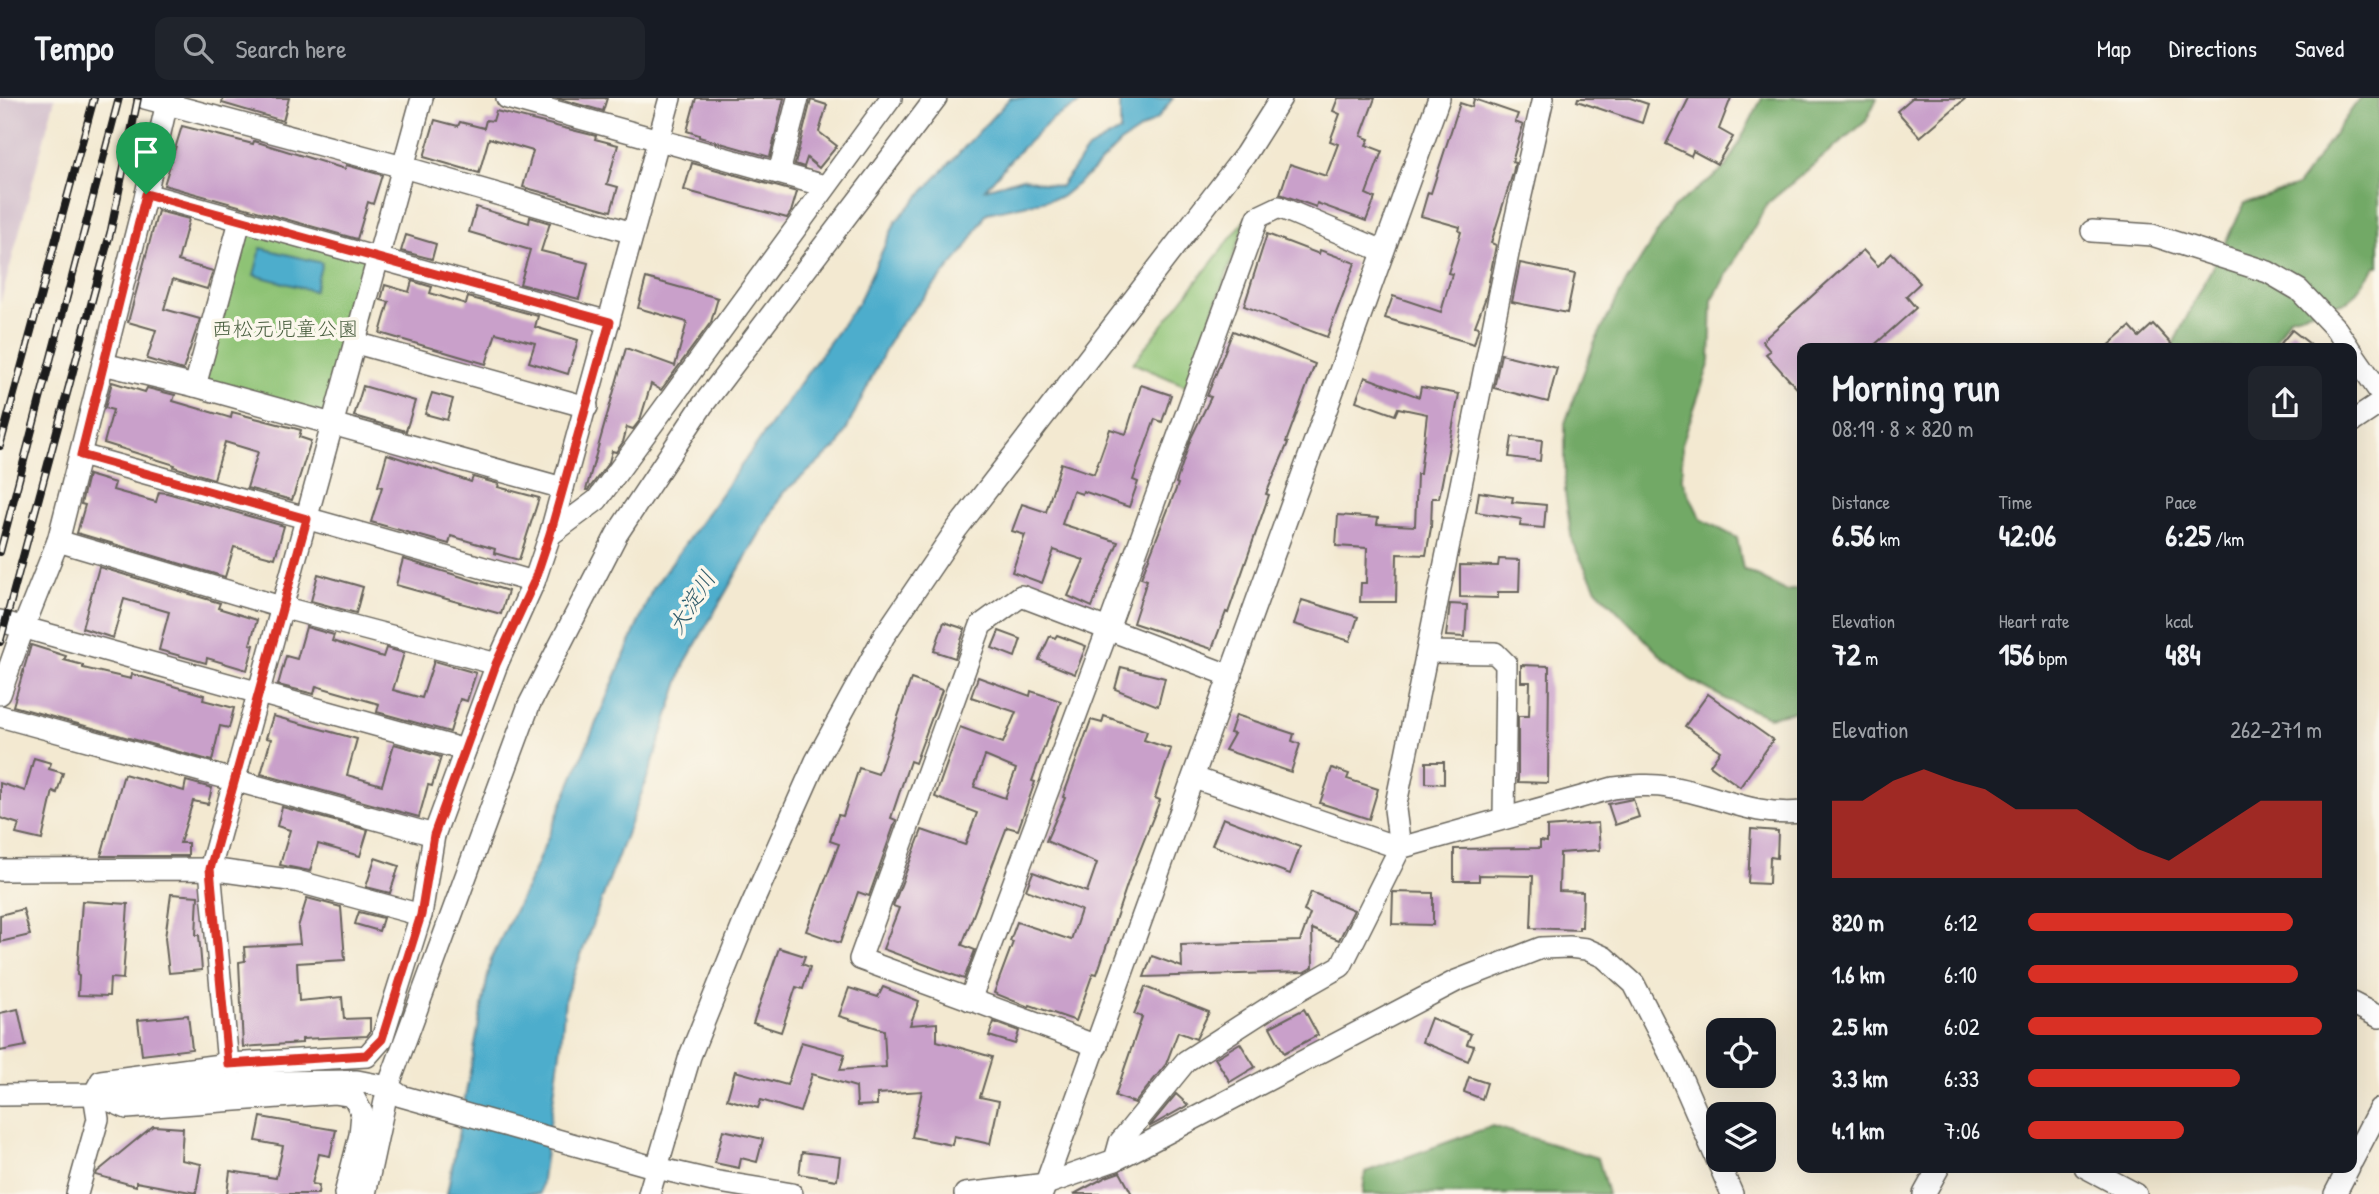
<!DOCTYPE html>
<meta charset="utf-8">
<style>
:root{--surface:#171b24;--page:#20242c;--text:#f1f3f6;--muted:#9ea1a6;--line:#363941;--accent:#d93025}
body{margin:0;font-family:"Patrick Hand","Klee One",sans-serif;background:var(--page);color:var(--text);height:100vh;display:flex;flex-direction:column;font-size:26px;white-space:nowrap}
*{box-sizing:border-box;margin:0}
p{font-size:23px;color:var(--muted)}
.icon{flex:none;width:38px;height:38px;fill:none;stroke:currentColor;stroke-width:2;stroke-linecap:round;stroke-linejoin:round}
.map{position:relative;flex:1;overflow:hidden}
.panel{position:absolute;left:1797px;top:245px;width:560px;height:830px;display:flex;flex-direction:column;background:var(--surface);border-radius:14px;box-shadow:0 7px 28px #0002}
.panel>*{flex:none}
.controls{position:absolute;left:1706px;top:920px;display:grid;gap:14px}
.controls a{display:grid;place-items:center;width:70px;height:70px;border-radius:14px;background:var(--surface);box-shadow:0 7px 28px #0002;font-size:35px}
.pin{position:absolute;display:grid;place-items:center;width:60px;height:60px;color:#fff;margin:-72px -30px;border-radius:50% 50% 50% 0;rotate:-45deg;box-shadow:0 0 7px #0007}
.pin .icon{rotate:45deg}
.round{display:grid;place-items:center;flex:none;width:74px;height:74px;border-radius:14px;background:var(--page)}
.head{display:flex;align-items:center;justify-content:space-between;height:119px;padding:0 35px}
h1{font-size:38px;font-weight:700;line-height:52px}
.metrics{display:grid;grid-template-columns:repeat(3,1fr);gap:10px;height:119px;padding:7px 35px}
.metrics div{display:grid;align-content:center}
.metrics b{font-size:30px;font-weight:700}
.metrics small{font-size:19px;font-weight:400}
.metrics p{font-size:19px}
.chart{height:196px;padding:14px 35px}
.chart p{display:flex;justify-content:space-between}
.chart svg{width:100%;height:126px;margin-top:7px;fill:var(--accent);opacity:.7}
ul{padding:0 35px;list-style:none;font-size:23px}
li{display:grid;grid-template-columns:112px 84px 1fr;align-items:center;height:52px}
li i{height:18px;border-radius:9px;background:var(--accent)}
header{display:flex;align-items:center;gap:42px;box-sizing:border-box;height:98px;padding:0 35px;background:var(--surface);border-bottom:2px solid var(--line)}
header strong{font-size:33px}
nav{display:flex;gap:38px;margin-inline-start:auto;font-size:24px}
.search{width:490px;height:63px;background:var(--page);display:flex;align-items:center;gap:18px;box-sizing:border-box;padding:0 24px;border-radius:14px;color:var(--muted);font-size:26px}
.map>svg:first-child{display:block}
</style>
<header>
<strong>Tempo</strong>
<div class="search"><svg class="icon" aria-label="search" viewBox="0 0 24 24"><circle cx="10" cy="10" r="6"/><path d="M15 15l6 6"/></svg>Search here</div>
<nav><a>Map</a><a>Directions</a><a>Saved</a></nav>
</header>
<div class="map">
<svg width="2379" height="1096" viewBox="0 0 2379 1096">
<rect width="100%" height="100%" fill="#fbf7ec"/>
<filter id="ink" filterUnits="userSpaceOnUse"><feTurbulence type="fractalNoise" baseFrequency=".0143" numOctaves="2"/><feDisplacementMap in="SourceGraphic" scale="14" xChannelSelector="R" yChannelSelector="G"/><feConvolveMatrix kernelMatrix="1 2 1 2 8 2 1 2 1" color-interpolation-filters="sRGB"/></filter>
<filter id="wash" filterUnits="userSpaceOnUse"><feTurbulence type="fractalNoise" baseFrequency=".00686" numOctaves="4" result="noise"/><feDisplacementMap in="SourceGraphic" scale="28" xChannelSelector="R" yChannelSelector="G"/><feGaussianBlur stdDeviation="1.57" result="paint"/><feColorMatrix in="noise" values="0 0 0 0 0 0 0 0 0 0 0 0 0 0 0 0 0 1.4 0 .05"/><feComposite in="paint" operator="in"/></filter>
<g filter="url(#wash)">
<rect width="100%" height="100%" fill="#f3e9d1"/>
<polygon fill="#d1bdcb" points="0,0 55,0 0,206"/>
<g fill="#8ec375" stroke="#557048" stroke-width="2">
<polygon points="1248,118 1186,288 1133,265"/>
<polygon points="240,123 379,160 333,328 195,288"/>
</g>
<g fill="#72a966" stroke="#476241" stroke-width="2">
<polygon points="1762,0 1877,0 1866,23 1768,105 1712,202 1710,264 1682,346 1682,382 1701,421 1737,440 1743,471 1786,493 1802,490 1802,612 1769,619 1727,602 1689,581 1664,561 1596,491 1572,444 1565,394 1565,325 1595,244 1625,186 1673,110 1727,68"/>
<polygon points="2360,0 2379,0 2379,168 2376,168 2349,203 2289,219 2271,250 2171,250 2245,105 2297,88"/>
<polygon points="1492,1028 1598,1060 1608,1096 1363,1096 1365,1074"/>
</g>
<g fill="#4eadcc" stroke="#356474" stroke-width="2">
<polygon points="1010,0 1089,0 1052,21 1012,60 985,91 1022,80 1060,89 1088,51 1120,33 1120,0 1173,0 1158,20 1120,45 1088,77 1061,99 987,115 963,154 894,234 839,347 783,395 685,565 652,667 565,900 561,947 540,1096 447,1096 491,861 532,777 652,492 859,203 896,123"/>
<polygon points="261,150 322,165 314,193 254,177"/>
</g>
<g id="blocks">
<g fill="#c9a0ca" fill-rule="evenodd">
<polygon points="223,0 289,0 283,23 222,5"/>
<polygon points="556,0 607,0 603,13"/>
<polygon points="696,0 784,0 770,59 699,39 699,37 687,33"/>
<polygon points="1338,0 1375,0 1361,38 1369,41 1366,47 1382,53 1366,96 1375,100 1366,123 1317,105 1316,109 1280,96 1290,66 1326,78 1338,46 1330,43 1340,16 1333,13"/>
<polygon points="1578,0 1630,0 1648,6 1642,25 1577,3"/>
<polygon points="1689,0 1731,0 1719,31 1733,39 1717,66 1693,53 1691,58 1666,46"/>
<polygon points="1912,0 1966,0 1920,39 1897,13"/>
<polygon points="1474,1 1518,16 1515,24 1523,27 1512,64 1515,65 1513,75 1491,145 1496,147 1486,199 1475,228 1479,229 1474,246 1385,220 1393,198 1441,214 1452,176 1448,175 1461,134 1459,133 1460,129 1421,118 1428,94 1431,95 1460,5 1472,9"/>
<polygon points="811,2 827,7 819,34 837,48 819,70 807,60 804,69 795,66"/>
<polygon points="496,13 596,38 595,41 618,47 607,86 618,89 611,113 523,89 533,53 526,51 489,40 479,75 424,59 435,22 458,28 460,24 484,30 486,22 493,23"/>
<polygon points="182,28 253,46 254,43 345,71 346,67 382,77 373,106 368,104 357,141 164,87"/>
<polygon points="692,65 797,94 791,114 787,120 684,92"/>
<polygon points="476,109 529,125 530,119 550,125 541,153 588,165 579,201 520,186 530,152 469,134"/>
<polygon points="158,113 189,121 178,163 213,173 207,191 173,181 164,211 200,221 183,272 147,261 156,232 128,224"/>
<polygon points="1267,136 1319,156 1320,152 1355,165 1327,239 1244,208"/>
<polygon points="406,137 436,146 432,161 401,153"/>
<polygon points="1863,152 1878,168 1892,155 1920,185 1906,198 1916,210 1871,250 1802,250 1802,296 1766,256 1770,253 1762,243"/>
<polygon points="1520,165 1575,176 1567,215 1512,204"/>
<polygon points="646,180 718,200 711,224 661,292 651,286 640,322 633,331 627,329 623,344 616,354 612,353 609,364 588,392 586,392 626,250 675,268 687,224 638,210"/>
<polygon points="412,183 432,189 430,195 466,206 468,199 538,218 535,229 578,242 568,276 529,264 535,245 496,235 486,266 380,235 389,204 381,202 385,187 409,194"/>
<polygon points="2153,226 2175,250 2106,250 2130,229 2139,239"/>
<polygon points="2292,232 2315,250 2277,250"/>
<polygon points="1233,233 1315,266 1286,344 1288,345 1266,396 1269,397 1228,515 1226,514 1212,551 1133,525 1147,482 1141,480 1178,386 1176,385 1191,340 1211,299 1207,298"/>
<polygon points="1501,256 1557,270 1548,304 1494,290"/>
<polygon points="1365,279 1419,299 1421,289 1459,296 1439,400 1432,400 1431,430 1426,457 1397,456 1396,504 1360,504 1361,485 1366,485 1367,450 1336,448 1338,417 1378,420 1377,426 1415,428 1417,376 1420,376 1427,316 1398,310 1395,317 1356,303"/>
<polygon points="112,284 145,294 147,290 175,297 173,303 231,320 232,314 301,332 299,339 311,343 292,402 247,390 258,354 225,344 214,381 174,369 175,367 104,345 113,312 105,310"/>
<polygon points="1141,287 1171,297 1162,324 1155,321 1133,382 1138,384 1129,409 1083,393 1082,396 1073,393 1062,426 1118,444 1092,509 1068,498 1084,462 1054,452 1042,485 1012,474 1025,437 1012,433 1022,406 1046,414 1061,365 1094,376 1110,331 1126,336"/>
<polygon points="363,288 415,303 406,333 354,318"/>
<polygon points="432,295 453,301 447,322 425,316"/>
<polygon points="1512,339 1542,342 1540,363 1509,359"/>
<polygon points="387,356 471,384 473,379 499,386 498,389 539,400 519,462 494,455 495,451 451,438 449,446 371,424 382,389 378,388"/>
<polygon points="88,377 115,385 113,392 156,404 159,394 167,395 284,428 275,460 234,449 225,479 77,435 85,407 81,406"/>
<polygon points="1479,394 1513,399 1512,404 1546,407 1544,430 1520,428 1521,421 1476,414"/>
<polygon points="403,461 508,493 501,516 396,487"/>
<polygon points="1499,461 1520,462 1519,494 1498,494 1498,500 1460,499 1460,467 1498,468"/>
<polygon points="99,469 220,505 218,510 257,522 250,546 254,547 247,572 207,560 206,565 159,552 169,514 124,501 113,540 82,530"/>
<polygon points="318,476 363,489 356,515 311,503"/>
<polygon points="1302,502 1358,519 1350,543 1294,526"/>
<polygon points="1450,506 1467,507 1465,539 1446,538"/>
<polygon points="944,524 965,531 955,560 934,553"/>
<polygon points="306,529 334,537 332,543 383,559 386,550 404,555 393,592 422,600 434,563 476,575 467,603 460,601 450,634 377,614 379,606 316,588 314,596 278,587 286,558 297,561"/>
<polygon points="999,533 1021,541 1015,559 992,550"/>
<polygon points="1057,537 1086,548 1075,576 1039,562 1050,538 1055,540"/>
<polygon points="31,547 66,558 64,562 83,567 83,570 131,581 132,576 204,597 203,602 234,610 229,630 220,628 212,663 13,608"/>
<polygon points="1521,567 1549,568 1548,685 1518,684 1518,618 1529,618 1530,584 1521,584"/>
<polygon points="1121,569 1165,580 1158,608 1115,591"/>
<path d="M 978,579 L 1030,598 L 1031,593 L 1061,603 L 1032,683 L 1035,684 L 1018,732 L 1007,729 L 962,847 L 975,852 L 964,881 L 883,851 L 899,810 L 893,808 L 922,732 L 965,747 L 977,715 L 935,699 L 960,629 L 1003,645 L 1016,614 L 971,599 ZM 985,658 L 1016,671 L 1005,700 L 974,689 Z"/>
<polygon points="911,581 942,592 915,665 910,663 891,720 896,722 869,798 858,794 840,845 806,833 839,746 830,743 838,717 843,718 859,670 878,676"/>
<polygon points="1708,596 1773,642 1740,689 1710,667 1720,653 1685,628"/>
<polygon points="1236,617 1294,636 1292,643 1300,646 1291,674 1225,652 1234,636 1230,635"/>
<polygon points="273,618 357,641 347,677 382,687 394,646 441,659 432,688 428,687 419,719 261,676 271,641 266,640"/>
<polygon points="1104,618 1147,633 1144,642 1171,651 1155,700 1160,702 1131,775 1097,876 1093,875 1076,923 1030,907 1029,909 994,895 1013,844 1010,843 1017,824 1071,842 1081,812 1026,792 1033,774 1087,794 1097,765 1046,743 1065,700 1063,699 1091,622 1102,625"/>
<polygon points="34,660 51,665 49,671 63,675 57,695 53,693 42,742 16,736 19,726 0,720 0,685 25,693"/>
<polygon points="1426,664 1444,664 1444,686 1426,685"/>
<polygon points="1332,670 1349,676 1347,681 1378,691 1369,721 1320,705"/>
<polygon points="124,676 184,693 186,683 212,690 208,706 193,703 180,745 188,745 188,758 101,758"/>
<polygon points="1633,701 1639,719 1615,727 1608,706"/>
<polygon points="282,709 368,732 360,758 318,746 310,773 280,767 290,732 277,728"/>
<polygon points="1223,720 1300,749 1290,776 1212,747"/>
<polygon points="1598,725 1600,752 1560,755 1559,793 1583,794 1582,829 1579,829 1579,832 1531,830 1533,778 1479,777 1479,783 1454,783 1454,751 1540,750 1540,743 1547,744 1547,729"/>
<polygon points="1751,731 1778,733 1777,760 1770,759 1769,786 1748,785"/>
<polygon points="375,760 399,768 390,795 366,789"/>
<polygon points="1311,794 1354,812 1339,842 1312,831 1313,869 1304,874 1144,879 1152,858 1182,869 1181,847 1300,843 1310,816 1304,813"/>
<polygon points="1393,794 1433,795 1433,827 1392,826"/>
<polygon points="171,796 198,798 196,837 199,837 202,872 169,875 165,840"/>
<polygon points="307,800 341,809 345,862 297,865 299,903 342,899 344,921 370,920 370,934 367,938 302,941 302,945 243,949 239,864 245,863 244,849 300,846 298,829"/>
<polygon points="82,803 128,806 123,881 110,880 109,898 78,897 79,878 77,877"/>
<polygon points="23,811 30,837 0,844 0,817"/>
<polygon points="359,814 383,820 379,833 355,826"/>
<polygon points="779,850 805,858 802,866 810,869 803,891 796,889 781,934 753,925"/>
<polygon points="883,889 919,903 910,927 937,925 937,943 992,959 980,999 999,1003 990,1046 954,1038 952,1047 912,1039 922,993 877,996 877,1007 857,1008 856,989 812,976 800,1014 761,1002 758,1010 727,1001 735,973 787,987 801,944 845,956 840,972 886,969 884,932 839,918 849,890 878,899"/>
<polygon points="1145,889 1209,914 1196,941 1178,934 1166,966 1135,1005 1115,998 1142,919 1134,916"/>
<polygon points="18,911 26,948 0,953 0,915"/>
<polygon points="1304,911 1318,937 1284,955 1270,929"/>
<polygon points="188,917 192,951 142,957 138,922"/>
<polygon points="1431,920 1471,936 1467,946 1474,948 1468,963 1422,944"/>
<polygon points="994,924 1019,933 1015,946 989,938"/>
<polygon points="1240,945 1255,969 1230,984 1215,960"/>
<polygon points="1469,979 1487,985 1482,1001 1464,994"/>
<polygon points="1176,996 1188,1007 1149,1029"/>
<polygon points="261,1019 336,1032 330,1058 319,1056 312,1086 319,1087 318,1096 227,1096 230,1073 276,1080 283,1048 256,1043"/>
<polygon points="153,1028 183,1030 181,1062 201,1066 196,1095 136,1084 136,1088 96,1077 97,1074"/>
<polygon points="723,1032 763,1041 757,1064 741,1060 739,1070 715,1065"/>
<polygon points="802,1054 840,1059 837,1082 799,1076"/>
<polygon points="1120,1074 1132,1096 1074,1096 1106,1079"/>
</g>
</g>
</g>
<g filter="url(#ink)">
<use href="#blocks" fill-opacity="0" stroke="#67645b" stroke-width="2"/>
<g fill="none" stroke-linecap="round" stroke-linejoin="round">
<defs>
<g id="minor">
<polyline points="145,0 403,69 633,135"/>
<polyline points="507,0 825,88"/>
<polyline points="779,75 798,0"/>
<polyline points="146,96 609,224"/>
<polyline points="2092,133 2152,137 2268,174 2299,192 2336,231 2349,250"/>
<polyline points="356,245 587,309"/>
<polyline points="2352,254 2379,293"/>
<polyline points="103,266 195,288 563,390"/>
<polyline points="195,288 240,123"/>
<polyline points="2352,324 2379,306"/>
<polyline points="81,357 534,484"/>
<polyline points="550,437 597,402 891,0"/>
<polyline points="58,443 281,509 497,566"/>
<polyline points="0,523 465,652"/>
<polyline points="1428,554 1495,555 1506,566 1504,719"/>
<polyline points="0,596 24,528 58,443 146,96 168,0"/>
<polyline points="0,618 434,737"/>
<path d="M 1194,680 L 1400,750 L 1613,690 C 1632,688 1650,686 1668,689 C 1717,696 1750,719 1802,714"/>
<polyline points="0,772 210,771 296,783 421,817"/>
<polyline points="970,902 1108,531 1258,119 1279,109 1383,153"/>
<polyline points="2352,905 2379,919"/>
<polyline points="1097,948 860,861 981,527 1021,498 1231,578"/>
<polyline points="228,966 210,771 422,0"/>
<polyline points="0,997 94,996 266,984 357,983 388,989 401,998 657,1070 713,1083 792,1096"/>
<polyline points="99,998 127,1010 334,995 353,998 362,1015 360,1037 345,1096"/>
<polyline points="1115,1062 1120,1044 1186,963 1276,905 1341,868 1400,750 1395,711 1511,141 1543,0"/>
<polyline points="2352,1063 2379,1011"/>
<polyline points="2085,1069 2136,1096"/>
<polyline points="77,1096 98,1021 94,996 101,983 228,966 367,958 382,941 421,817 434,737 497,566 534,484 550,437 670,0"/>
<polyline points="365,1096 388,989 529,607 617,436 702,308 936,0"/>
<polyline points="649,1096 690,958 745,822 816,663 884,538 956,432 1245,57 1281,0"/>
<polyline points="965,1096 1046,1086 1115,1062 1456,883 1541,850 1569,849 1586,851 1604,859 1634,886 1678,972 1732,1096"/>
<polyline points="1042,1096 1439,0"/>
<polyline points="1924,1096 1939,1069"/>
<polyline points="2335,1096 2349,1069"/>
</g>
</defs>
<use href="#minor" stroke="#67645b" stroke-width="24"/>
<use href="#minor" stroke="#fff" stroke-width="21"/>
<defs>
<g id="rail">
<polyline points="0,348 94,0"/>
<polyline points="0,454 119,0"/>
<polyline points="0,544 111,132 138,0"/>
</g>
</defs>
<use href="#rail" stroke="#1c1c1c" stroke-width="8"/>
<use href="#rail" stroke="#fbf7ec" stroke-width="5" stroke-dasharray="16" stroke-linecap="butt"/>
</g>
</g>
<g fill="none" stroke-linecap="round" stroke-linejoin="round" filter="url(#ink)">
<defs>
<polygon id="route" points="146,96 610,224 550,436 534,484 496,566 434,737 421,817 382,941 366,957 228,966 210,771 307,421 81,357"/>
</defs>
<use href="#route" stroke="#fff" stroke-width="14"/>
<use href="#route" stroke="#d93025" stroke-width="9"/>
</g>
<g text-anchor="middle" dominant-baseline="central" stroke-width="7" stroke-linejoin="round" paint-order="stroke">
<g font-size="21" fill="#4a5f40" stroke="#fbf7ec">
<text x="285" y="230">西松元児童公園</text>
</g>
<g font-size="23" font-style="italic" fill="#325d6b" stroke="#fbf7ec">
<text transform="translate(691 504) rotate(-58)">大淀川</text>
</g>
</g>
</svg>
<div class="controls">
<a><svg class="icon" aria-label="locate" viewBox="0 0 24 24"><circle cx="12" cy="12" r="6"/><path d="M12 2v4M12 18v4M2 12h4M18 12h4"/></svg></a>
<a><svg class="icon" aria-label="layers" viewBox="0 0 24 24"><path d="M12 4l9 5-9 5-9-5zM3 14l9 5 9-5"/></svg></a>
</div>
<div class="pin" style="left:146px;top:96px;background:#1e9e55"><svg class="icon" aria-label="arrive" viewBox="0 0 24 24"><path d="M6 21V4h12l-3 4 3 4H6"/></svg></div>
<section class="panel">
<div class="head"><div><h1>Morning run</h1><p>08:19 · 8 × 820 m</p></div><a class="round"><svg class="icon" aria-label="share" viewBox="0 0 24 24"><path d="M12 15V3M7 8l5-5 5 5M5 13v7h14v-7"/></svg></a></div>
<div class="metrics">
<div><p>Distance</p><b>6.56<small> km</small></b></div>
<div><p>Time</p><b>42:06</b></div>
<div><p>Pace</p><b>6:25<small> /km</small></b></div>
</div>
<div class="metrics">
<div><p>Elevation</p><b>72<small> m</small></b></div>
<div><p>Heart rate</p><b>156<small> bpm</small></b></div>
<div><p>kcal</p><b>484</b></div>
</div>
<div class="chart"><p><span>Elevation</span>262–271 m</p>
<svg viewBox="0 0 160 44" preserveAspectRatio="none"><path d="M0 44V17L10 17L20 10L30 6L40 10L50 13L60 20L70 20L80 20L90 27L100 34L110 38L120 31L130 24L140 17L150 17L160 17V44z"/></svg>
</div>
<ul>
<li><b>820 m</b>6:12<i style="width:90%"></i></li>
<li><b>1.6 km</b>6:10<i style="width:92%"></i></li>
<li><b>2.5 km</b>6:02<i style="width:100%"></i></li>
<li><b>3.3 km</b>6:33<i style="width:72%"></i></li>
<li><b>4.1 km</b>7:06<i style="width:53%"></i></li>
</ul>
</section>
</div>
